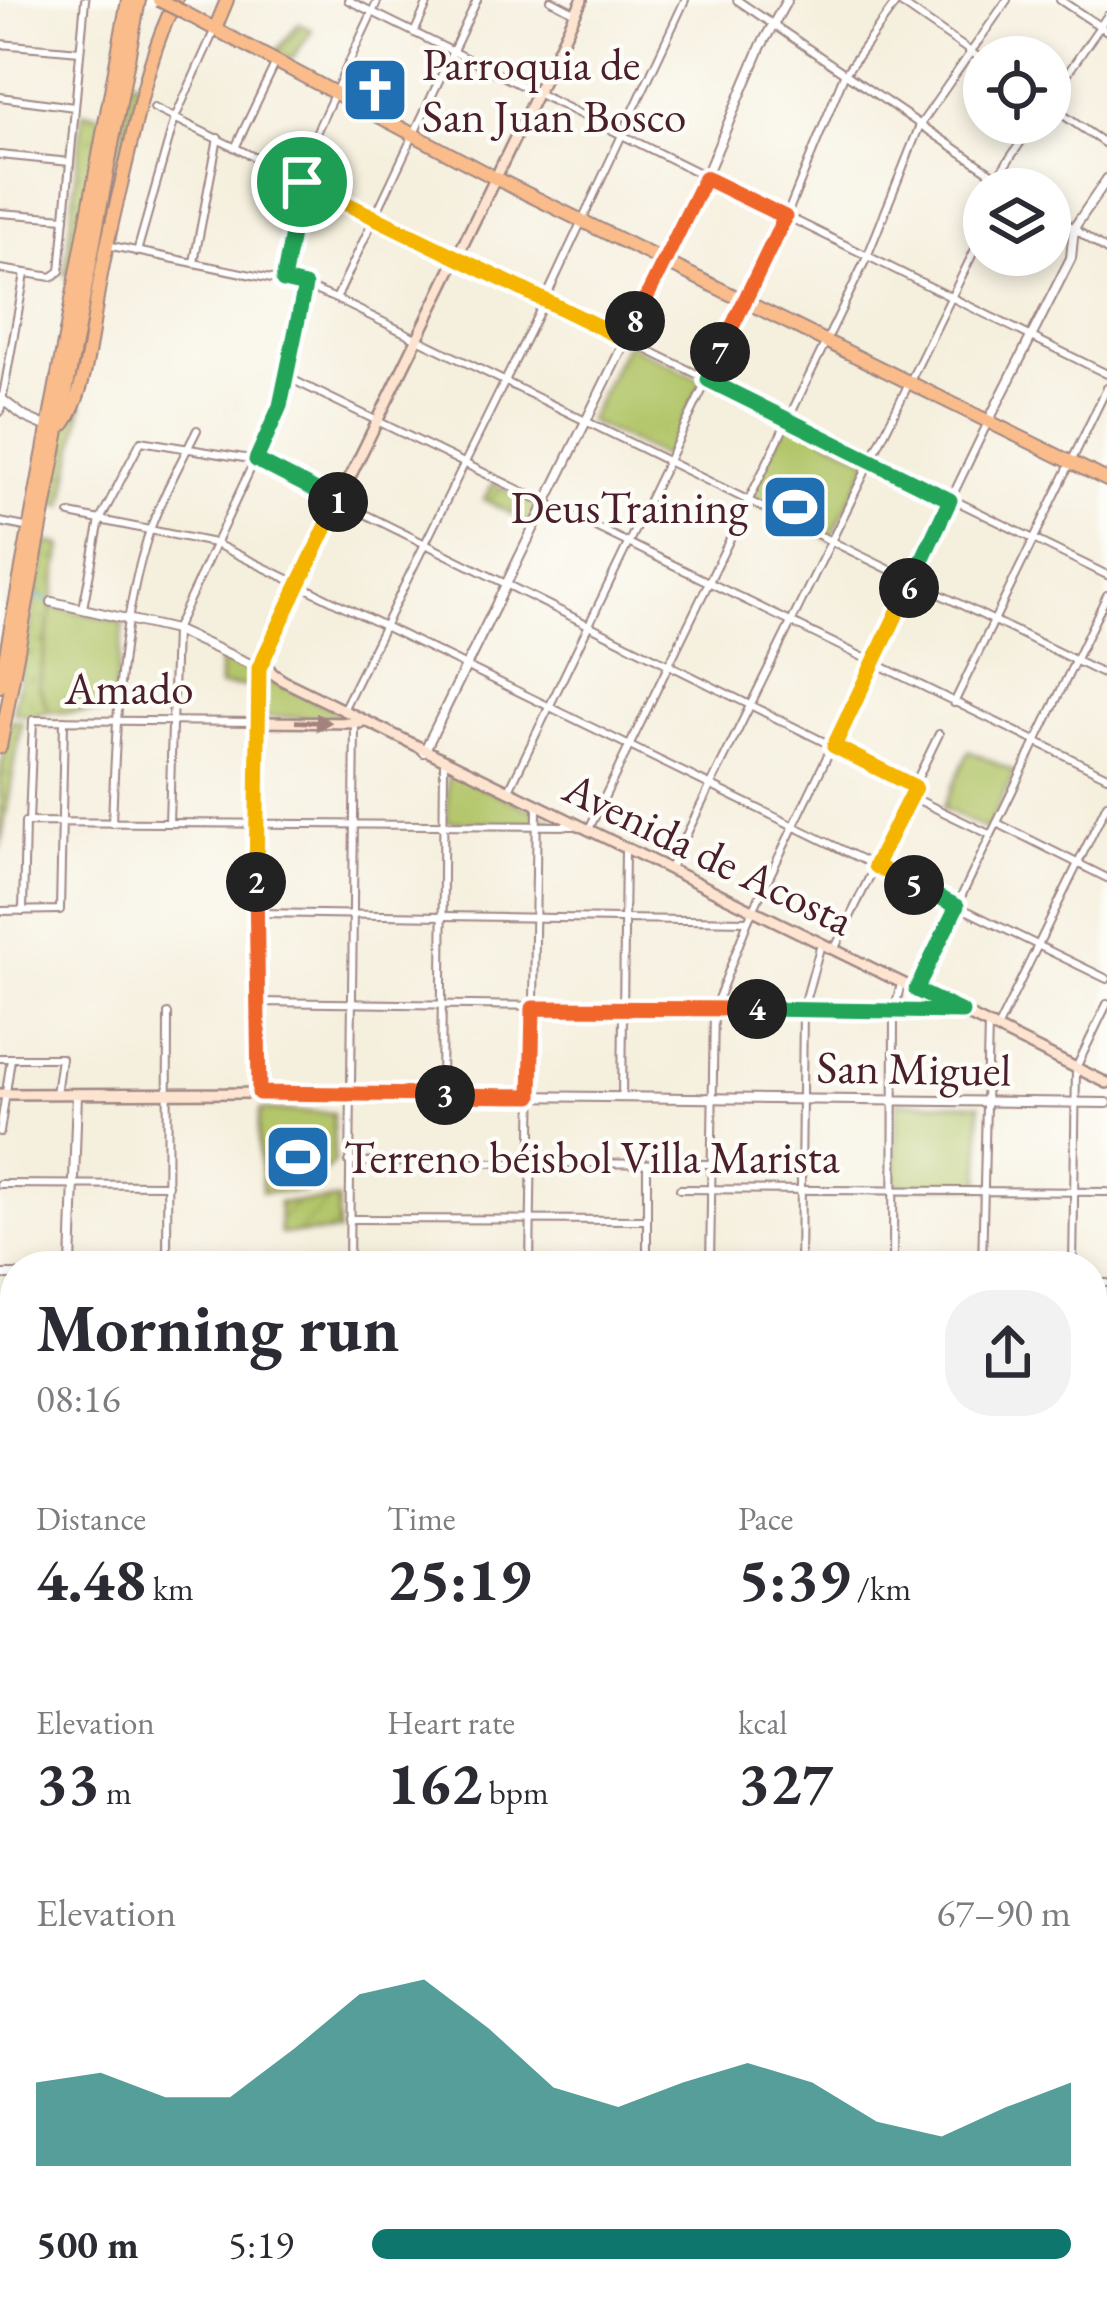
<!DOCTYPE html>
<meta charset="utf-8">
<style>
:root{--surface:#fff;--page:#f2f2f3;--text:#2b2b33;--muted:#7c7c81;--accent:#0f766e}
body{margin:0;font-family:"EB Garamond",serif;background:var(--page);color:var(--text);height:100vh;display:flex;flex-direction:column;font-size:45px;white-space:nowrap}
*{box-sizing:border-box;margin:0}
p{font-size:39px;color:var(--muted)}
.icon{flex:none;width:66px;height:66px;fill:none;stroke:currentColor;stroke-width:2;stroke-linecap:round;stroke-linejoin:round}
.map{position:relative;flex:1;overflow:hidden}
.side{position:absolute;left:0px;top:1251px;width:1107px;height:1062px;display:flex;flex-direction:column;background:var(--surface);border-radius:48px 48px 0 0;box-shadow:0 6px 18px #0003}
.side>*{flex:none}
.buttons{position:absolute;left:963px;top:36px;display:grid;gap:24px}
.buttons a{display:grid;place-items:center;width:108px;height:108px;border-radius:50%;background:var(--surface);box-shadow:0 6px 18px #0003;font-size:60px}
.pin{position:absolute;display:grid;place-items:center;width:102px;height:102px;color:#fff;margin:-51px;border:6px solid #fff;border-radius:50%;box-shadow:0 3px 12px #0007}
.km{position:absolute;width:60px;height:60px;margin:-30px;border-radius:50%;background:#222;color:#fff;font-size:33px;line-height:60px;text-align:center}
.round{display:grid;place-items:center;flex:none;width:126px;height:126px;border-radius:48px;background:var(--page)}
.headline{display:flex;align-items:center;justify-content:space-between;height:204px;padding:0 36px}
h1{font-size:66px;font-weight:700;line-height:90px}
.stats{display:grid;grid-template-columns:repeat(3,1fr);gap:18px;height:204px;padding:12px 36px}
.stats div{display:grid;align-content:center}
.stats b{font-size:60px;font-weight:700}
.stats small{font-size:33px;font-weight:400}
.stats p{font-size:33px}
.chart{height:336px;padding:24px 36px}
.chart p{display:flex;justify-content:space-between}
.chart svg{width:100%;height:216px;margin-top:12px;fill:var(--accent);opacity:.7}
ul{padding:0 36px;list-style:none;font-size:39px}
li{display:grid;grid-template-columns:192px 144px 1fr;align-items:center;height:90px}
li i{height:30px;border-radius:15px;background:var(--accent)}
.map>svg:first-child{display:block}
</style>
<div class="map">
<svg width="1107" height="2313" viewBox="0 0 1107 2313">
<defs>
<pattern id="grass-dots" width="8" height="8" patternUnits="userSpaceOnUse" patternTransform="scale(3)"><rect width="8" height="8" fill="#b3c66a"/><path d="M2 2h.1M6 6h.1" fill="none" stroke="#9baa5c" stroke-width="1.8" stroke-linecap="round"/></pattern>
<pattern id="garden-furrows" width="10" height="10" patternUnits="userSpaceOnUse" patternTransform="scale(3)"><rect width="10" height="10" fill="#b3c66a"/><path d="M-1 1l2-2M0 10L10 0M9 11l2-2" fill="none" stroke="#9baa5c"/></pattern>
</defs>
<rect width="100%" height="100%" fill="#fdfcf7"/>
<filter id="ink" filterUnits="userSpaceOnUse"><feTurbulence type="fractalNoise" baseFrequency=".00833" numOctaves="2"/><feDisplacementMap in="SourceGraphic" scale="24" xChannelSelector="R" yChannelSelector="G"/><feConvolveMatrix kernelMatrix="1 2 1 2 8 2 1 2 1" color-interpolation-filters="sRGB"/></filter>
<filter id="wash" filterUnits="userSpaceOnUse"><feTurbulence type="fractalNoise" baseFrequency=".004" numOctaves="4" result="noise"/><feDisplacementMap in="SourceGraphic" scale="48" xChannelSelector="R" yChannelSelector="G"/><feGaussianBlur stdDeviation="2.7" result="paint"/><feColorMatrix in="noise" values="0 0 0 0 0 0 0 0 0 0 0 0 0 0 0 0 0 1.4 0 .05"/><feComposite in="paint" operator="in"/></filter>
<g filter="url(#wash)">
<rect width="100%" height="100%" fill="#f5efdd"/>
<g fill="url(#grass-dots)" stroke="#7e724a" stroke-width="3">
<polygon points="130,79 139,81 119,172 108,202"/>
<polygon points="83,112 103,115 76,269 65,275"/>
<polygon points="83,403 64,506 55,504 64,428"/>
<polygon points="46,542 62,545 39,685 49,712 29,716 13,712"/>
<polygon points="11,720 22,722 0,849 0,775"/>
</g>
<g fill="#b3c66a" stroke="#7e724a" stroke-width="3">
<polygon points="626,343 703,380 665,458 588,421"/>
<polygon points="787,419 870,460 830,540 747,499"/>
<polygon points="52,606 124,623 112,712 49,712 39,686"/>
<polygon points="220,657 251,671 250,686 220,686"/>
<polygon points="267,681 280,684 349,718 265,717 261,714 261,687"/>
<polygon points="969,751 1015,772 987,830 943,808"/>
<polygon points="448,771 555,821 556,824 447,822"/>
<polygon points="897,1102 980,1104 981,1186 895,1186"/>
<path d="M 261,1110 L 333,1113 L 334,1162 L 304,1192 L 262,1192 C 262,1170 254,1128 261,1110 Z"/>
</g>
<g fill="url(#garden-furrows)" stroke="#7e724a" stroke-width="3">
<polygon points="299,23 312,30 292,59 276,51"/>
<polygon points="493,483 539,506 530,523 484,500"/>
<polygon points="338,1200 338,1232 280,1234 279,1203"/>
</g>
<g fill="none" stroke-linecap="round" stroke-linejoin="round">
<g stroke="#5bb9da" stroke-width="3">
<polyline points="32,597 48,600"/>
<polyline points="0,1693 15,1694"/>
<polyline points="1092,2150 1106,2166"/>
<polyline points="638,2313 639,2298"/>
</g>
</g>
</g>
<g filter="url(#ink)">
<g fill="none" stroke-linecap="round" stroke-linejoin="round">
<defs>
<g id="minor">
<polyline points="348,0 1107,374"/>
<polyline points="551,0 576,13"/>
<polyline points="737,0 1015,189"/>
<polyline points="896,0 984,61"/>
<polyline points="1060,0 1107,31"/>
<polyline points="414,33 429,0"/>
<polyline points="0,44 80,51"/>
<polyline points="0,97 74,107"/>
<polyline points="1050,99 1107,16"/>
<polyline points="1050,106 1107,145"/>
<polyline points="154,108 1107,575"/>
<polyline points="235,148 275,64"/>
<polyline points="0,155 70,162"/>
<polyline points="997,177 1034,123"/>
<polyline points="295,178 378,0"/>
<polyline points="1050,212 1107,251"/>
<polyline points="0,213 65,218"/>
<polyline points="107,245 305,286 336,299 1107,676"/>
<polyline points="137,252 175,118 215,29"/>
<polyline points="194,262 218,138"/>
<polyline points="0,269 52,277 60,271 85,0"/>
<polyline points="283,281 302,182"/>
<polyline points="336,299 477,0"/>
<polyline points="287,377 1107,776"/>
<polyline points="0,412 25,274"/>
<polyline points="70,514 214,543 1107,979"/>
<polyline points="0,522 30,528"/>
<polyline points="83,608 100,520 141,441 256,460 915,787"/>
<polyline points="954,703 1107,388"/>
<polyline points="343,710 544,302 685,0"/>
<polyline points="508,792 786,217 844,75 898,0"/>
<polyline points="910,796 991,835"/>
<polyline points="29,822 33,720 258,722"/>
<path d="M 112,823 C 116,726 119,622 150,530 C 162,496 181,462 197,430"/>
<polyline points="169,823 175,630 280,406 305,286"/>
<polyline points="997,823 1107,878"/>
<polyline points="588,831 867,257 920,125 1007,0"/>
<polyline points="669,870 984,231"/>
<polyline points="0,911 60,910 64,720"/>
<polyline points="23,911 25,822 574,826"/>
<polyline points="257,913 748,921 988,422"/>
<polyline points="834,950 939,734"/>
<polyline points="916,990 1107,595"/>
<polyline points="259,1002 959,1012"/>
<polyline points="997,1029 1107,804"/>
<polyline points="0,1058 61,1058 56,1094"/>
<polyline points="441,1095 444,762"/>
<polyline points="622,1097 625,849"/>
<polyline points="0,1132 11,1059"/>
<polyline points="349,1162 710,1164"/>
<polyline points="647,1164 647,1266"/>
<polyline points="0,1184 168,1185"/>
<polyline points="680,1189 1107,1192"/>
<polyline points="349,1219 647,1220"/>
<polyline points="167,1266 168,1014"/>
<polyline points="349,1266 355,723"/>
<polyline points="530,1266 537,806"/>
<polyline points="710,1266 714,1009 748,921"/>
<polyline points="800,1266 803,1009 821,944"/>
<polyline points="893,1266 894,1011 901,984"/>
<polyline points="982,1266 988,1024"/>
<polyline points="1073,1266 1076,1068 1107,1004"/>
<polyline points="1092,1283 1107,1283"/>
<polyline points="0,1366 15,1366"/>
<polyline points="1092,1374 1107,1374"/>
<polyline points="0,1437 15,1438"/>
<polyline points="1092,1520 1107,1520"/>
<polyline points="0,1529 15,1518"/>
<polyline points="0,1561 15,1562"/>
<polyline points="0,1606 15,1607"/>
<polyline points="0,1642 15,1643"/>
<polyline points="1092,1645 1107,1661"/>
<polyline points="0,1677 15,1678"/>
<polyline points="1092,1697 1107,1685"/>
<polyline points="0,1724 15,1725"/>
<polyline points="0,1765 15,1766"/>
<polyline points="1092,1788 1107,1777"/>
<polyline points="1092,1791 1107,1808"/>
<polyline points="0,1806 15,1798"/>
<polyline points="0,1854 15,1845"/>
<polyline points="1092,1882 1107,1871"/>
<polyline points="0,1908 15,1910"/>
<polyline points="1092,1920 1107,1938"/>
<polyline points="1092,1982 1107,1971"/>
<polyline points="1092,2065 1107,2083"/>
<polyline points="0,2127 15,2129"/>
<polyline points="1092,2182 1107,2169"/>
<polyline points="0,2221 15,2223"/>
<polyline points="775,2298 794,2313"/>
<polyline points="858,2298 871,2313"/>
<polyline points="1049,2298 1060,2310"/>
<polyline points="954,2301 965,2313"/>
<polyline points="0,2310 21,2313"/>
<polyline points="53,2313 55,2298"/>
<polyline points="146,2313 148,2298"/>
<polyline points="156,2313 158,2298"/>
<polyline points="200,2313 202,2298"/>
<polyline points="245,2313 247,2298"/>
<polyline points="291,2313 293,2298"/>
<polyline points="384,2313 385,2298"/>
<polyline points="938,2313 956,2298"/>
</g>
<g id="tertiary">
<polyline points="0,398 25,417 50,428"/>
<polyline points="989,420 1071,258 1074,228 1107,179"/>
<polyline points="52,602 175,630 259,668"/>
<polyline points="424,752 705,178 761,46 787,0"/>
<polyline points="259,1093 1107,1103"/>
<polyline points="71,1266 77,1094"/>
<polyline points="0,1275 15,1275"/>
<polyline points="1092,1466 1107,1466"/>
<polyline points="0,2038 15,1926"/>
<polyline points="1092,2077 1107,2064"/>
<polyline points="1092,2086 1107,2073"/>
<polyline points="1092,2227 1107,2245"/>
<polyline points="1092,2282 1107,2268"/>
<polyline points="1057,2313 1074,2298"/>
</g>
<g id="secondary">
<polyline points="262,658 272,673 284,681 1107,1083"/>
<polyline points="258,722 360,723"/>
<polyline points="0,1094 259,1093 255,875 258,682 262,658 582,0"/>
</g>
<g id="primary">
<polyline points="183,12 495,178 1107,480"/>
<polyline points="215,29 227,0"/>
<path d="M 64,424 C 88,390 92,321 100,280 C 108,236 119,194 129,151 C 141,98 151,49 176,0"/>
<polyline points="0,686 128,0"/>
<polyline points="0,747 139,0"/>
</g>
</defs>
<use href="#minor" stroke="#a08784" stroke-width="10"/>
<use href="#tertiary" stroke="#a08784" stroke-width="12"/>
<use href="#secondary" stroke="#a08784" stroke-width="14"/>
<use href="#primary" stroke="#a08784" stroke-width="16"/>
<use href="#minor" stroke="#fff" stroke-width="6"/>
<use href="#tertiary" stroke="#fff" stroke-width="8"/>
<use href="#secondary" stroke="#fde4d0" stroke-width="9"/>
<use href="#primary" stroke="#f9bc8a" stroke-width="12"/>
<defs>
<g id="rail">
<polyline points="0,1454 15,1455"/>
<polyline points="1092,1512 1107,1513"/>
</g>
</defs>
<use href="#rail" stroke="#4a1f2b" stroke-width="8"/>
<use href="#rail" stroke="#fdfcf7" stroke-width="3" stroke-dasharray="9" stroke-linecap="butt"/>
<defs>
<polyline id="primary-bridge" points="159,0 183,12"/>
</defs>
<use href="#primary-bridge" stroke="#a08784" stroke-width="16" stroke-linecap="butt"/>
<use href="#primary-bridge" stroke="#f9bc8a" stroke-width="12"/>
</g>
<defs><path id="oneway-solid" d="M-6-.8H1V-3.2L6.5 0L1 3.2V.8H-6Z" transform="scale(3)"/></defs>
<use fill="#a4827e" href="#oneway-solid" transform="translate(313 722) rotate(1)"/>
</g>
<g fill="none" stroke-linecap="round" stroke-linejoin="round" filter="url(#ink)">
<defs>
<polyline id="split-1" points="302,182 283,281 305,286 280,406 256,460 338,502"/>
<polyline id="split-2" points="256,882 259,668 338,502"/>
<polyline id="split-3" points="256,882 259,1093 445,1095"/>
<polyline id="split-4" points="445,1095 531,1096 533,1008 757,1009"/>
<polyline id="split-5" points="757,1009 962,1012 916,990 957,906 914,885"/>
<polyline id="split-6" points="909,588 834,746 915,787 875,866 914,885"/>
<polyline id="split-7" points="720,352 708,380 950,500 909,588"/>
<polyline id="split-8" points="635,321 705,178 785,217 720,352"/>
<polyline id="split-9" points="302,182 626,340 635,321"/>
</defs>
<use href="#split-1" stroke="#fff" stroke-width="24"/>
<use href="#split-2" stroke="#fff" stroke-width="24"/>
<use href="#split-3" stroke="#fff" stroke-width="24"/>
<use href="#split-4" stroke="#fff" stroke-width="24"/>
<use href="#split-5" stroke="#fff" stroke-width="24"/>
<use href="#split-6" stroke="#fff" stroke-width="24"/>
<use href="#split-7" stroke="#fff" stroke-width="24"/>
<use href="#split-8" stroke="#fff" stroke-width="24"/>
<use href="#split-9" stroke="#fff" stroke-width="24"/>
<use href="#split-1" stroke="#22a559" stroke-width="15"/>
<use href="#split-2" stroke="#f5b400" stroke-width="15"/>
<use href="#split-3" stroke="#f0652b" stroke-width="15"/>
<use href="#split-4" stroke="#f0652b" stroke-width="15"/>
<use href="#split-5" stroke="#22a559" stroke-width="15"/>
<use href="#split-6" stroke="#f5b400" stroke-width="15"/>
<use href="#split-7" stroke="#22a559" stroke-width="15"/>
<use href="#split-8" stroke="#f0652b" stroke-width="15"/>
<use href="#split-9" stroke="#f5b400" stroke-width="15"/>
</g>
<defs>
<symbol id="church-square" viewBox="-11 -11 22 22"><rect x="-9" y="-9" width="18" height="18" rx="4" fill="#1f6fb2" stroke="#fdfcf7"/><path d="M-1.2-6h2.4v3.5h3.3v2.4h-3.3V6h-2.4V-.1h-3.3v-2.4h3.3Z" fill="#fff"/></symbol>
<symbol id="stadium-square" viewBox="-11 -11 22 22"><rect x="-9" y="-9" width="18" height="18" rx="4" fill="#1f6fb2" stroke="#fdfcf7"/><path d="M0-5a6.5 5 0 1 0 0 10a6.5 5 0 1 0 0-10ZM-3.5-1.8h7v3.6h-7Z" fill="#fff"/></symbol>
</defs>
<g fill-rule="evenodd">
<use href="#church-square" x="337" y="52" width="76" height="76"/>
<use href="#stadium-square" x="757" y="469" width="76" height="76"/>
<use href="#stadium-square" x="260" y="1119" width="76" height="76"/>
</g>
<g text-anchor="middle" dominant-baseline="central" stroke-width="9" stroke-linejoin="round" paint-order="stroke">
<g font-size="45" fill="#4a1f2b" stroke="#fdfcf7" text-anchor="start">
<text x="422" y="64">Parroquia de<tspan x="422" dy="52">San Juan Bosco</tspan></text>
<text x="748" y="507" text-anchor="end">DeusTraining</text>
<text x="344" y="1157">Terreno béisbol Villa Marista</text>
</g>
<g font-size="45" fill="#4a1f2b" stroke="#fdfcf7">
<text x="129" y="688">Amado</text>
<text transform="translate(709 853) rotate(26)">Avenida de Acosta</text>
<text transform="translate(914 1068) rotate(1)">San Miguel</text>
</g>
</g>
</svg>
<div class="buttons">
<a><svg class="icon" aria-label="locate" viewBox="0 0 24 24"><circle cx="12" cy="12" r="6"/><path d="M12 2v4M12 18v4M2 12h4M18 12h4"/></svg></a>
<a><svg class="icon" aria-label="layers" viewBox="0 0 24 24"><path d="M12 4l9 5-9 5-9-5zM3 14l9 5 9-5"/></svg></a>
</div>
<div class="pin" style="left:302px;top:182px;background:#1e9e55"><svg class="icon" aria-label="arrive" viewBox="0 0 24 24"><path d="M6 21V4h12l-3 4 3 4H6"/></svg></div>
<b class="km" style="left:338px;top:502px">1</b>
<b class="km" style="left:256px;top:882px">2</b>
<b class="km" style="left:445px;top:1095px">3</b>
<b class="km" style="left:757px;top:1009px">4</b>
<b class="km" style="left:914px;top:885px">5</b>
<b class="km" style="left:909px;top:588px">6</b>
<b class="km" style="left:720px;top:352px">7</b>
<b class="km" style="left:635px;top:321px">8</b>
<section class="side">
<div class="headline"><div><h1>Morning run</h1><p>08:16</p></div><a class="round"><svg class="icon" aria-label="share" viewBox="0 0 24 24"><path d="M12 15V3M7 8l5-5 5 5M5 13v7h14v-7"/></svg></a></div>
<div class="stats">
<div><p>Distance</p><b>4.48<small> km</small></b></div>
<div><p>Time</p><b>25:19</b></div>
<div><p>Pace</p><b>5:39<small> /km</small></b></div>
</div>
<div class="stats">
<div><p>Elevation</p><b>33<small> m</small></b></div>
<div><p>Heart rate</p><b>162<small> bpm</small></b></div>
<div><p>kcal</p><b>327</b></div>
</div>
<div class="chart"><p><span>Elevation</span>67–90 m</p>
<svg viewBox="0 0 160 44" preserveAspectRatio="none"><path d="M0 44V27L10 25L20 30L30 30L40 20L50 9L60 6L70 16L80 28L90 32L100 27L110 23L120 27L130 35L140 38L150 32L160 27V44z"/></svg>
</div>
<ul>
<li><b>500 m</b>5:19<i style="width:100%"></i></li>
</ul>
</section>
</div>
